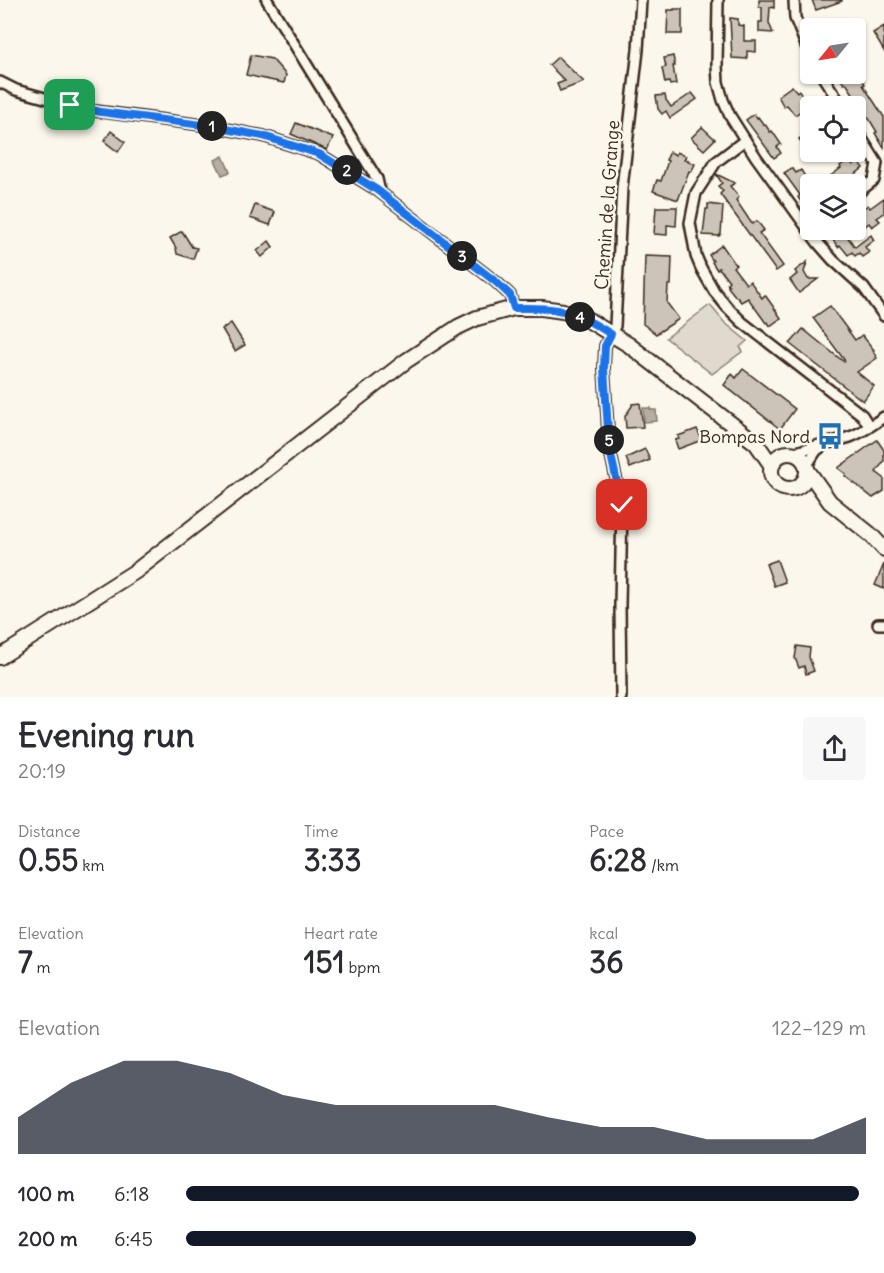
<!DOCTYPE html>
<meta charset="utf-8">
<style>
:root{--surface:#fff;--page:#f7f7f7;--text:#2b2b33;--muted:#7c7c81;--accent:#111827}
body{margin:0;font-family:Delius,sans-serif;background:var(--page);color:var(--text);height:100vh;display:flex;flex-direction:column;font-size:22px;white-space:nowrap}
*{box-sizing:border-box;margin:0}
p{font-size:20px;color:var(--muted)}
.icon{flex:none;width:33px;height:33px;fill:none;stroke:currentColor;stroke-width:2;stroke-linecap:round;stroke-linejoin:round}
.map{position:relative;height:697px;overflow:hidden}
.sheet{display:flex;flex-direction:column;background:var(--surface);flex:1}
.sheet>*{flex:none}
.needle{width:39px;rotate:240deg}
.tools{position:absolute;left:800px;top:18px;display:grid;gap:12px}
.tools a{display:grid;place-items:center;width:66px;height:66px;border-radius:6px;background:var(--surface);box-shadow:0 2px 4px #0004;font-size:30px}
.pin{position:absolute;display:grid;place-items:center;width:51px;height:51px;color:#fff;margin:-26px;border-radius:12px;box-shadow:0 3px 9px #0006}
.km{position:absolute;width:30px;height:30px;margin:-15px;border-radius:50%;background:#222;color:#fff;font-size:16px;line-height:30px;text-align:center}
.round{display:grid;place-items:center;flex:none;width:63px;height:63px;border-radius:6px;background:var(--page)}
.overview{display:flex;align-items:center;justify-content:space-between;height:102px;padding:0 18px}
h1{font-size:33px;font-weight:700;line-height:45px}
.stats{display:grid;grid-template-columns:repeat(3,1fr);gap:9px;height:102px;padding:6px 18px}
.stats div{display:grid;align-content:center}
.stats b{font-size:30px;font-weight:700}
.stats small{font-size:16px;font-weight:400}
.stats p{font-size:16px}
.chart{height:168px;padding:12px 18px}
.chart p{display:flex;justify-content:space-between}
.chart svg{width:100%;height:108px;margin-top:6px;fill:var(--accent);opacity:.7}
ul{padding:0 18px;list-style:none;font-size:20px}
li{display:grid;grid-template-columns:96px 72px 1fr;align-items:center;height:45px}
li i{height:15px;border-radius:8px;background:var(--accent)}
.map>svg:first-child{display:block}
</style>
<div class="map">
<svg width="884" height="697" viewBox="0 0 884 697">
<rect width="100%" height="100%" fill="#fbf7ec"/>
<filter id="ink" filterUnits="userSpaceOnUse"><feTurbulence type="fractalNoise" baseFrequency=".0167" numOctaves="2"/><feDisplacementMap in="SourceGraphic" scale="12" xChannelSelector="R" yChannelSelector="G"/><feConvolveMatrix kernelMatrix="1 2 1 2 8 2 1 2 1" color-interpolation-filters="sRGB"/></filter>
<g filter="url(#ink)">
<polygon fill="#dfd9ce" stroke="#8d8276" stroke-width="1.5" points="710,305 724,322 747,341 740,347 743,351 712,374 666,338"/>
<g fill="#b6aea2" stroke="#85796d" stroke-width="1.5">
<polygon points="223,156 230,172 222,175 215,160"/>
<polygon points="643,408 650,408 651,410 656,410 657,421 644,422"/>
</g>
<g fill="#ccc4b9" stroke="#3b2a1e" stroke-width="1.5">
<polygon points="759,0 774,0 774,8 770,7 769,23 773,33 759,32 759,22 762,22 762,7 759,7"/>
<polygon points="812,0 842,0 842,1 816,10"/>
<polygon points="674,9 682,9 682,34 667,34 668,10 674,10"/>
<polygon points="730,18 738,19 738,25 744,26 744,41 756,41 756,52 747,51 747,59 732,58"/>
<polygon points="884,26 884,51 873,33"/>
<polygon points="251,55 272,59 286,75 284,83 246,75"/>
<polygon points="673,56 675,66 673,66 676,84 670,85 669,82 665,83 662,68 666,67 664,58"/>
<polygon points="558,57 584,82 560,91 557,84 565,81 549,65"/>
<polygon points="856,70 865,84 863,85 884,117 884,148 875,133 877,132 868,117 866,118 861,110 862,108 852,92 846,83 844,84 837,74 855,74"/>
<polygon points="792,86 797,92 799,90 808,106 795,115 787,105 784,107 778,96"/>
<polygon points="692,93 697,99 670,118 666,111 662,114 658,109 656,96 665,95 666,100 671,107"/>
<polygon points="754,114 757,118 758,117 764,125 765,124 770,132 772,131 781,144 777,147 781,153 774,158 746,120"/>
<polygon points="296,123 333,138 327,150 291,134"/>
<polygon points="702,127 715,139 704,150 691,138"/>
<polygon points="111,131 125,142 118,152 104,141"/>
<polygon points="810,131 810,154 799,139"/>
<polygon points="670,152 676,155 677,152 686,156 684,159 695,164 691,172 689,171 678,200 653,191 657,180 661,181 668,161 666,160"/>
<polygon points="849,159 853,165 858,161 863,168 849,179 851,181 847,184 835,184 829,177 841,168 840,166"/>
<polygon points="792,168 796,173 801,170 810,185 810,202 804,206 798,197 800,195 784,173"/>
<polygon points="716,174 735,183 730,186 739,197 736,200 752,224 757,221 764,230 759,233 783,266 776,271 720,194 723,191 718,186 722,183"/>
<polygon points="884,198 884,213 877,218 880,221 872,227 869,223 864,227 855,214 868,205 870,208"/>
<polygon points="708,204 723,206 721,234 719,236 703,235 706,209 708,209"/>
<polygon points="255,205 275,212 270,225 250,218"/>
<polygon points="656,207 677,207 676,226 667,225 667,235 654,234"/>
<polygon points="182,231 192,247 197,248 193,259 177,254 176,248 170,238"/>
<polygon points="844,232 855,247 871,235 874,240 865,247 869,252 862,257 859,253 855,256 852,252 848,255 840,245 838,247 833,240"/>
<polygon points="269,241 273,247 262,257 257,251"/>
<polygon points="722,245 736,265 733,267 746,284 750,281 762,298 765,295 777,312 781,318 770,326 768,322 766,323 748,298 741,302 737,297 736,297 728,287 729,286 727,283 729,281 719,268 717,270 712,262 713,261 709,255"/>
<polygon points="645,256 672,257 671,285 668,285 667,303 679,319 656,334 643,324"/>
<polygon points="807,262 804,272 808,279 818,279 799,293 790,280 797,274 795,271"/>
<polygon points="830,306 855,340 862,335 874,350 873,351 877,358 857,372 874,386 863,401 790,344 803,329 844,362 845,361 813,318"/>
<polygon points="231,323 245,345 235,351 222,329"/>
<polygon points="743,369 795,409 780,429 724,385 732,374 736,378"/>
<polygon points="640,403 643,427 626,428 625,416 632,406 632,404"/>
<polygon points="697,429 702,440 678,449 675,440 679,439 678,436"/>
<polygon points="877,440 884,450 884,461 876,472 884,478 884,491 873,498 845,476 846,474 838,468"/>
<polygon points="645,449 650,460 630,468 626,458"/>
<polygon points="777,560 785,582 774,586 766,564"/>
<polygon points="884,564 884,589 875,585"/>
<polygon points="797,646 810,648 809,657 814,671 806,674 804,666 799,668 795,658"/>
</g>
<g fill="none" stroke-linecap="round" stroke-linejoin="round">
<defs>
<g id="street">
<polyline points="267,0 377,179 379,188 377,190"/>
<polyline points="718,0 717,66 718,82 723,100 730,116 756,157 818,243 833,260 864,288 884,316"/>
<polyline points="794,0 795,18 810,55"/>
<polyline points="821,74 842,106"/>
<polyline points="0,82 16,90 88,110 210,126 263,136 319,154 377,190 496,282 510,295 514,308"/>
<polyline points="855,128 877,163 874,180 855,195"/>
<polyline points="745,140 716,162 696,193 690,223 696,256 701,268 714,291 727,307 742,322 862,415 869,426"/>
<path d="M 795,453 C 813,445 832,443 850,437 C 862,433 873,424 884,417"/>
<polyline points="807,465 816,451 824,445"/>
<polyline points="878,624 884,624"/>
<polyline points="621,697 620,605 622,505 609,446 604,368 605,346 615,326 622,188 638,50 641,0"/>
</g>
<g id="secondary">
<circle cx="789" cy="471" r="18"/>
<polyline points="808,471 830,502 871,535 884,549"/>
<polyline points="0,657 136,571 406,361 458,327 477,318 514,308 542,308 563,311 585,318 629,345 756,443 772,466"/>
</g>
</defs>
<use href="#street" stroke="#3b2a1e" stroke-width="14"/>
<use href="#secondary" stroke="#3b2a1e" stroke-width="18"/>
<use href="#street" stroke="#fbf7ec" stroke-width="9"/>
<use href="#secondary" stroke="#fbf7ec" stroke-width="14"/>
</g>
</g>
<g fill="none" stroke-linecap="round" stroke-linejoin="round" filter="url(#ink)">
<defs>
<path id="route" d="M 70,105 L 101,112 L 210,126 L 263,136 L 319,154 L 377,190 L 496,282 L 510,295 L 514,308 C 530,308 547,307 563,311 C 580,315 596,325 611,334 L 605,346 L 604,368 L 609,446 L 622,505"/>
</defs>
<use href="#route" stroke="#fff" stroke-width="12"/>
<use href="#route" stroke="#1a73e8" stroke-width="8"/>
</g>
<defs>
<symbol id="bus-bare" viewBox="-9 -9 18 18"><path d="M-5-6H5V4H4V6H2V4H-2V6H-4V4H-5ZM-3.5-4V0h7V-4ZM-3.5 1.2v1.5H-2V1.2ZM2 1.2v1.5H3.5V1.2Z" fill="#1f6fb2" stroke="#fbf7ec" stroke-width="2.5" paint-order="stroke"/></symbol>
</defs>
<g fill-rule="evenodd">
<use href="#bus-bare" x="811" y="417" width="38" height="38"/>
</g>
<g text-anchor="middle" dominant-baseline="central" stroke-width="5" stroke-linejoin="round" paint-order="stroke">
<g font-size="18" fill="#3b2a1e" stroke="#fbf7ec">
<text transform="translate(607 205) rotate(-86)">Chemin de la Grange</text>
</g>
<g font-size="18" fill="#3b2a1e" stroke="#fbf7ec" text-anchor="end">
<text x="810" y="436">Bompas Nord</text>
</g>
</g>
</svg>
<div class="tools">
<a><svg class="needle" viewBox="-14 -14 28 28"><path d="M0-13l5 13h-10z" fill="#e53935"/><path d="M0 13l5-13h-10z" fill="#7c7c81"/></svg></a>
<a><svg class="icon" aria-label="locate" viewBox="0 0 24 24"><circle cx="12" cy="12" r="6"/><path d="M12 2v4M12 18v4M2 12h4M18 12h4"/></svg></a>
<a><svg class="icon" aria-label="layers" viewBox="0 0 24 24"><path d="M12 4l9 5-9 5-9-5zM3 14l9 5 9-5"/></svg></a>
</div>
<div class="pin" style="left:70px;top:105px;background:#1e9e55"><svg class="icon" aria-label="arrive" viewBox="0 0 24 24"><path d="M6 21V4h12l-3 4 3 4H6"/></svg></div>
<div class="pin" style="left:622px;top:505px;background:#d93025"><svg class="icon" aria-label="check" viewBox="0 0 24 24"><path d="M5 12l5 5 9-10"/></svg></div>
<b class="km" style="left:212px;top:126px">1</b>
<b class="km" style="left:347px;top:170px">2</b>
<b class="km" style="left:462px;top:256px">3</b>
<b class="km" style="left:580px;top:317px">4</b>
<b class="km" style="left:609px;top:440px">5</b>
</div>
<section class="sheet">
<div class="overview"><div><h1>Evening run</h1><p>20:19</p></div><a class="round"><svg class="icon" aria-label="share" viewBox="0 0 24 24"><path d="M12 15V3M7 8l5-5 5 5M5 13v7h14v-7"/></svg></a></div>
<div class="stats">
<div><p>Distance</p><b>0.55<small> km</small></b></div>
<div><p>Time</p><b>3:33</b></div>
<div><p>Pace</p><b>6:28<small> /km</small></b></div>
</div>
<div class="stats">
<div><p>Elevation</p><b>7<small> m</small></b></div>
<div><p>Heart rate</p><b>151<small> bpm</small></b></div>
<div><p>kcal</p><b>36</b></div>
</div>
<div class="chart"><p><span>Elevation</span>122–129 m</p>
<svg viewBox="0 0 160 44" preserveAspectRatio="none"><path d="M0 44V29L10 15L20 6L30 6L40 11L50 20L60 24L70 24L80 24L90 24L100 29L110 33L120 33L130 38L140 38L150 38L160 29V44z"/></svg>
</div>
<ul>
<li><b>100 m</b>6:18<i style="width:99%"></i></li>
<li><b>200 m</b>6:45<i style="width:75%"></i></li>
</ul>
</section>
